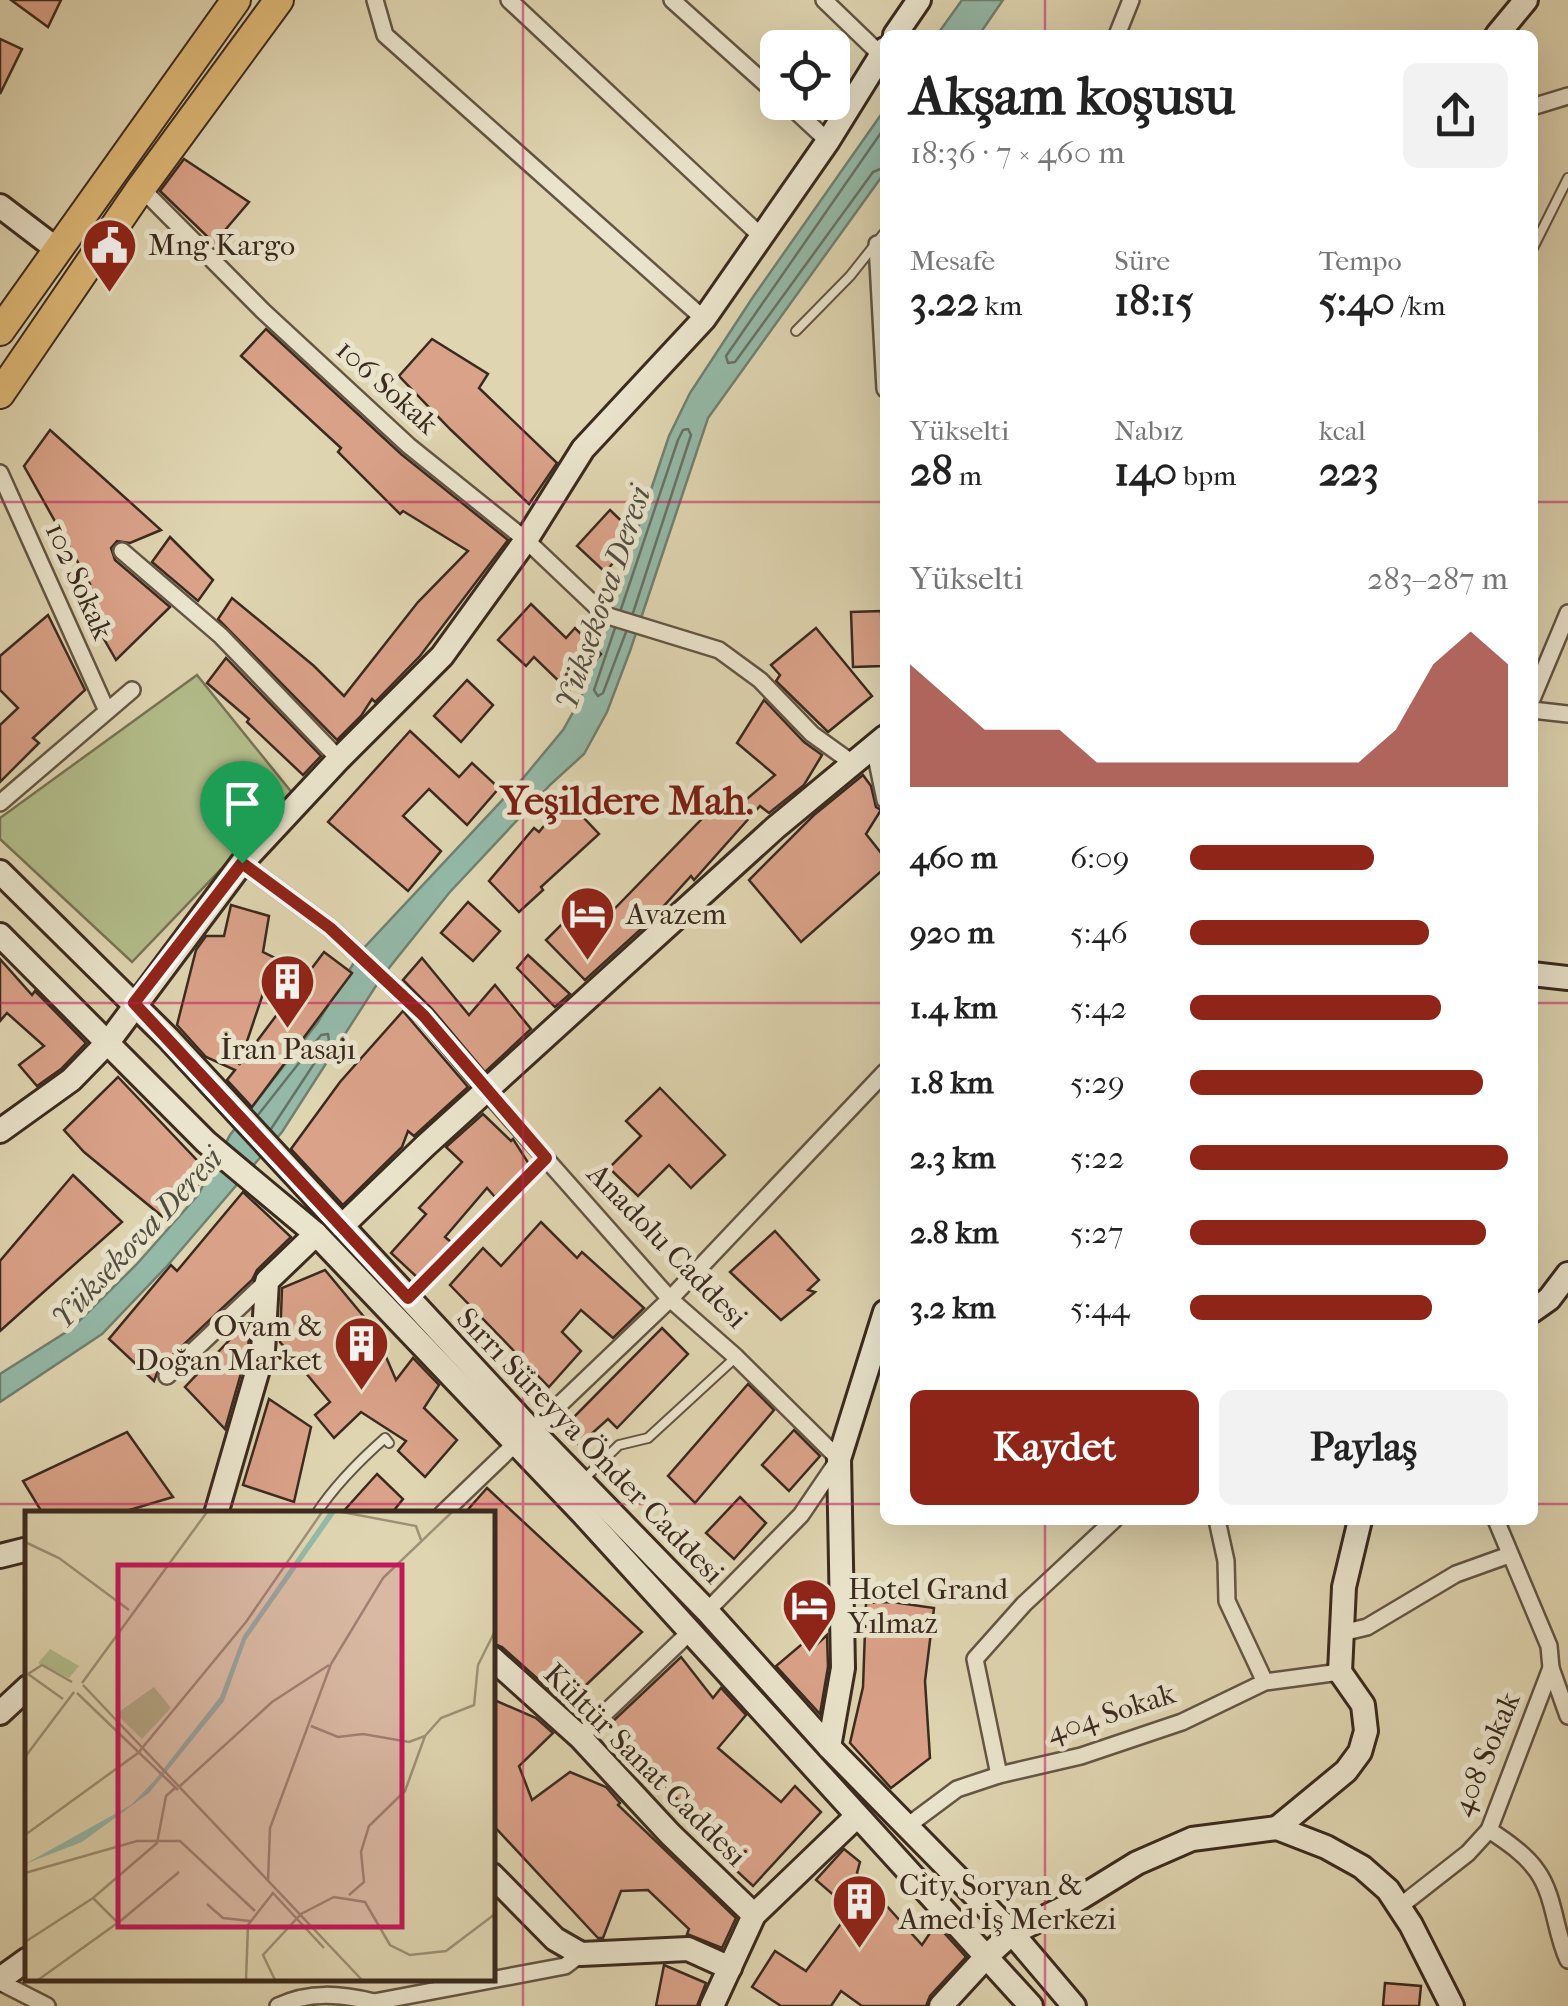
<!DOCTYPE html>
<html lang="tr">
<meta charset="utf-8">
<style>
:root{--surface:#fff;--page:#f2f2f2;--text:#222;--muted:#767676;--accent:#8f2418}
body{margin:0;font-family:"IM FELL French Canon",serif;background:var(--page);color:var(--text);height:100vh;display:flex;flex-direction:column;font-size:38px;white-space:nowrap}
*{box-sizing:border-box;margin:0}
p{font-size:32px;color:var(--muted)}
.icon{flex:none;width:55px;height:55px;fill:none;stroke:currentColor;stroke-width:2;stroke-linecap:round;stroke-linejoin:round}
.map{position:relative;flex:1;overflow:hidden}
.side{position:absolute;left:880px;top:30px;width:658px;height:1495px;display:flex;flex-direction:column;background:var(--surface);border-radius:15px;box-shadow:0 10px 40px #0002}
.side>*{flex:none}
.tools{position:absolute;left:760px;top:30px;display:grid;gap:20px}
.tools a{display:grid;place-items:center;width:90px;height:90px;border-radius:15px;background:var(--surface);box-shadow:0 10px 40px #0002;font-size:50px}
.pin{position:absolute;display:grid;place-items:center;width:85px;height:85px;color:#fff;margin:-102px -42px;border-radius:50% 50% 50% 0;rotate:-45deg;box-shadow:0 0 10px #0007}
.pin .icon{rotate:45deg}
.round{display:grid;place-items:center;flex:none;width:105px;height:105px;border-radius:15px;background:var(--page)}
.overview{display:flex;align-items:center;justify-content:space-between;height:170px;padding:0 30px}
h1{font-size:55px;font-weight:700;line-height:75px}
.stats{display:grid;grid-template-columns:repeat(3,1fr);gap:15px;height:170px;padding:10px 30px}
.stats div{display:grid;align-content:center}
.stats b{font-size:42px;font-weight:700}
.stats small{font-size:28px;font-weight:400}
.stats p{font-size:28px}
.chart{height:280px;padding:20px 30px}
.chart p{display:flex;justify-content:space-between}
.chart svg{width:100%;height:180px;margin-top:10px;fill:var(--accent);opacity:.7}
.primary-button{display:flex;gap:20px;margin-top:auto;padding:20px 30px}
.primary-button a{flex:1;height:115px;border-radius:15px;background:var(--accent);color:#fff;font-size:40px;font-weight:700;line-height:115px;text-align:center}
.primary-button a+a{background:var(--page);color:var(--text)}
ul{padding:0 30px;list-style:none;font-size:32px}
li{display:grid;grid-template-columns:160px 120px 1fr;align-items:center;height:75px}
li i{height:25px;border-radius:12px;background:var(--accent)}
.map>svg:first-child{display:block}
</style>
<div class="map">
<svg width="1568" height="2006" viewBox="0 0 1568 2006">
<rect width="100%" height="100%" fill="#dfd5b1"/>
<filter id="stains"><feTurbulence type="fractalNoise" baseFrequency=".002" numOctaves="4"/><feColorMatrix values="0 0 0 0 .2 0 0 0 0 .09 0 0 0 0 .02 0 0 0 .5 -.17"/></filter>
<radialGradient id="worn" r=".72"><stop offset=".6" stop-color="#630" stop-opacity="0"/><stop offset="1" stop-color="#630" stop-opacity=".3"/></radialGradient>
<polygon fill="#b2bd8b" stroke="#767455" stroke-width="2.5" points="197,675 293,794 132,962 0,839 0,818"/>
<g fill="#94b9a8" stroke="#708071" stroke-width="2.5">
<polygon points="962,0 1003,0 979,35 937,35"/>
<polygon points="885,109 885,172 708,418 630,651 607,712 584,754 551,784 449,893 381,978 282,1132 168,1265 102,1334 0,1402 0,1374 71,1329 136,1265 198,1195 230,1135 318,1022 361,951 524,777 563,730 581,698 669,436 690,393 753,297"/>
</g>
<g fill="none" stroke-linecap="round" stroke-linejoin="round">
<g stroke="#687264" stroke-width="2.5">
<polyline points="885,127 726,356 728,363 735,362 873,172 885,167"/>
<polyline points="621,609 678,440 683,430 688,429 691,435 633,613"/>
<polyline points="615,628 594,690 598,696 603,693 626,632"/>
<polyline points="258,1115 321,1035 328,1034 329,1041 271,1129"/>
</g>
</g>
<g fill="#daa289" stroke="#3b2a1f" stroke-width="2.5">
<polygon points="11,0 61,0 48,27"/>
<polygon points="0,39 22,49 0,94"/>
<polygon points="184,159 249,202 214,243 160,191"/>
<polygon points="266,329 401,454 508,540 420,656 375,702 372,699 361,716 337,740 218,619 232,598 314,666 344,696 418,602 468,551 403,511 400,514 338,452 341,448 241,356"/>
<polygon points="432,339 488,374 479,388 557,463 529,504 451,430 399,376"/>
<polygon points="50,430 161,530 130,543 117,541 111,548 115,560 170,607 116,660 76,590 90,584 24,466"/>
<polygon points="610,510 637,536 605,572 577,546"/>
<polygon points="170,537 213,580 198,601 152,562"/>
<polygon points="531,604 566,638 575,628 601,654 569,691 534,657 526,666 498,640"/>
<polygon points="881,611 883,666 853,667 851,612"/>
<polygon points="48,615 85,690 33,738 39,743 0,782 0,725 18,708 0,690 0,656"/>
<polygon points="816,628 872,696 828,732 776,681 780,675 771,665"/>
<polygon points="226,658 321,756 303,775 247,722 249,719 207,683"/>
<polygon points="467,680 493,705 461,742 434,716"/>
<polygon points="764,700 804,742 822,755 804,785 769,813 760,806 694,880 691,876 651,920 585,980 546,940 571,915 590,934 730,790 741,804 775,775 737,743"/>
<polygon points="410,731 459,777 472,763 499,788 467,825 429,789 403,816 441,851 408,891 328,822"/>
<polygon points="863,775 871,786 876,807 881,810 866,834 885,858 885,868 801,942 749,880 814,815"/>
<polygon points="566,799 599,834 541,887 543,890 519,912 489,881 534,828 539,832"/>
<polygon points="468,902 500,931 473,961 441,933"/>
<polygon points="231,905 269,916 263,952 275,958 239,1065 324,952 352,973 252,1107 227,1080 235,1070 206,1057 177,1025 196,950 206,936 224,936"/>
<polygon points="528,955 570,994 555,1007 517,968"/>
<polygon points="422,958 469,1015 495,985 531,1029 485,1072 432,1009 403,980"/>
<polygon points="0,959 32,995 35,991 86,1043 61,1069 37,1086 19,1065 44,1046 7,1013 0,1021"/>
<polygon points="403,1011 468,1087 414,1136 408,1131 402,1147 343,1205 291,1149 340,1082"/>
<polygon points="118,1077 210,1174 163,1217 84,1152 64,1130"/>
<polygon points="660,1088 725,1155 691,1188 669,1165 638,1196 609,1168 641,1136 626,1121"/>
<polygon points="483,1114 511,1141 513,1139 529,1164 495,1197 487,1188 445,1237 451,1242 419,1279 391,1253 426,1214 419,1208 462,1162 446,1147"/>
<polygon points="73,1175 122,1222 0,1331 0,1261"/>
<polygon points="243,1192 291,1237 257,1270 252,1280 159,1368 154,1381 109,1339 171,1265 177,1271"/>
<polygon points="541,1222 577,1258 582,1252 644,1308 613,1338 581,1310 562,1332 581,1351 549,1387 450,1285 483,1248 501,1266"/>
<polygon points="775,1231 819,1280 808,1290 815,1292 781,1320 730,1272"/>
<polygon points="325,1270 374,1329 396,1380 413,1358 439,1385 424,1408 457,1440 425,1477 398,1451 406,1441 361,1412 334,1438 315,1415 330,1402 280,1342 282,1288"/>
<polygon points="662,1328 688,1354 617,1428 608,1419 579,1445 563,1428"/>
<polygon points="240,1329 249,1337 248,1349 225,1429 185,1387"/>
<polygon points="748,1384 774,1410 695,1503 668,1476"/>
<polygon points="269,1399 311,1427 294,1502 243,1485"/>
<polygon points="794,1430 820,1456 789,1491 762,1465"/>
<polygon points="127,1432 173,1497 116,1514 43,1514 23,1481"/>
<polygon points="377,1474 403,1499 391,1514 341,1514"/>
<polygon points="487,1488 642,1632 566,1704 502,1647 492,1643 492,1514 464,1514"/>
<polygon points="740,1497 766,1523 734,1559 706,1533"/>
<polygon points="892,1602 934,1608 925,1681 930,1758 891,1788 850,1743 863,1687 866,1603"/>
<polygon points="827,1635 828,1667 820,1714 776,1666 808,1639 814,1647"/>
<polygon points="681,1657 713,1698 721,1688 746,1715 718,1748 781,1802 795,1786 821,1812 753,1886 725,1860 733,1852 636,1760 610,1724"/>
<polygon points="492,1699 536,1718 553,1733 519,1766 532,1800 570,1772 606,1787 620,1803 618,1805 736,1918 722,1948 687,1934 689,1929 648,1890 621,1891 603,1938 598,1938 492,1824"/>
<polygon points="844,1849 860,1862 857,1873 922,1945 936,1924 966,1957 930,1996 926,2006 862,2006 841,1991 831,2006 781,2006 752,1987 775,1951 806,1971 851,1910 816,1880"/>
<polygon points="664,1965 706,1983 697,2006 656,2006"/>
<polygon points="1385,1983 1421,1986 1419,2006 1383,2006"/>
</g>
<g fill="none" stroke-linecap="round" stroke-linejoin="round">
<defs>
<g id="lane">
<polyline points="1532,250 1568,178"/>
<polyline points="796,331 850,276 885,232"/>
<polyline points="585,1478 619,1445 648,1438 735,1358"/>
<path d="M 316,1514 C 335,1485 359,1461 385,1438 L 389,1443"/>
</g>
<g id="street">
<polyline points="375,0 385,35 704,319"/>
<polyline points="509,0 762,237"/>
<polyline points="672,0 778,95"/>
<polyline points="824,0 881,55"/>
<polyline points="1117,35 1131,0"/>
<polyline points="786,102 828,141"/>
<polyline points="1532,107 1568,96"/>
<polyline points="141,188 263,311 409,446 526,540 605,615 719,650 760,680 812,734 851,762"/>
<polyline points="877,244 885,389"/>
<polyline points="0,473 107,711"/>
<polyline points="122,551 221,636 339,759"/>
<polyline points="1532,699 1568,613"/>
<polyline points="1532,710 1568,714"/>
<polyline points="874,747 885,800"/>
<polyline points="0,803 132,690"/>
<polyline points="242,863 330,928 424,1016 487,1092 670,1299 736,1357 839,1459 801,1515 707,1611"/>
<polyline points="167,1376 267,1281"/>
<polyline points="532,1431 670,1299 885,1072"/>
<polyline points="442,1514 515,1444"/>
<polyline points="1217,1520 1226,1561 1227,1601 1265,1682"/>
<polyline points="1342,1633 1367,1627 1456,1574 1509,1555"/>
<polyline points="1551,1668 1568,1716"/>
<polyline points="580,1737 690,1632"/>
<polyline points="999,1775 975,1659 1024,1604 1114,1520"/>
<polyline points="906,1827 957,1789 999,1775 1081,1756 1182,1722 1265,1682 1340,1672"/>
<path d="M 1489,1830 C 1506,1841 1525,1854 1537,1871 C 1555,1896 1555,1933 1568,1960"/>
<polyline points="1399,1907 1468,1853 1489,1830 1551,1668 1549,1646 1496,1520"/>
<polyline points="0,1982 47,2006"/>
<path d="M 278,2006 C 310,1991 340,1994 374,2002"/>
<polyline points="374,2006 374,2002 565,1966 581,1954"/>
</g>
<g id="secondary">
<polyline points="895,35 919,0"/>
<polyline points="1497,35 1526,0"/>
<polyline points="0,206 59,251"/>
<polyline points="0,872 168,1038 532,1431 707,1611 829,1747 1012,1933 1074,2006"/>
<polyline points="0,935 206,1142 316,1234 584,1515 1031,2006"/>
<polyline points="1532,974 1568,978"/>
<polyline points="0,1131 71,1080 109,1041 242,863 339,759 442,656 526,540 583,449 704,319 828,141 885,49"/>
<polyline points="342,1226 425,1146 775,828 885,737"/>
<polyline points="1532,1311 1549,1299 1568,1274"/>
<polyline points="216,1514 263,1352 267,1281 316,1234"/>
<polyline points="0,1556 28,1549"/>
<polyline points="492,1658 580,1737 670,1834 754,1915"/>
<polyline points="0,1713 28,1687"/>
<polyline points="829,1747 843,1668 839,1459 885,1312"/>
<polyline points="1277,1828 1346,1771 1360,1752 1366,1731 1363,1705 1340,1672 1344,1587 1360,1520"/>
<polyline points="492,1875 555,1939 581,1954 688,1949 730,1968"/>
<polyline points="0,1979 28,1959"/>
<polyline points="712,2006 754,1915 857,1816"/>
<polyline points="941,2006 986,1957 1012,1933 1064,1908 1137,1863 1192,1839 1277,1828 1326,1847 1362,1867 1388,1890 1411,1925 1452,2006"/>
</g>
<g id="highway">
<polyline points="0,331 236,0"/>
<polyline points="0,394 141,188 279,0"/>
</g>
</defs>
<use href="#lane" stroke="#645544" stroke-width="12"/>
<use href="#street" stroke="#645544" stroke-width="20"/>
<use href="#secondary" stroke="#3b2a1f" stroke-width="28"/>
<use href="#highway" stroke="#3b2a1f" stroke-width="32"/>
<polyline stroke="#3b2a1f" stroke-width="2.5" stroke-dasharray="2.5 5" stroke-linecap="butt" points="423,1283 533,1171"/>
<use href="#lane" stroke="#eae4cc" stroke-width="8"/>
<use href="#street" stroke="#eae4cc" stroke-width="15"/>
<use href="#secondary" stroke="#eae4cc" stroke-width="22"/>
<use href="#highway" stroke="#e0ba78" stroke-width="28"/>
</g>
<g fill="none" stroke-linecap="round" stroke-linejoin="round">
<defs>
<polygon id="route" points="242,863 330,928 424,1016 546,1158 408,1298 134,1003"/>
</defs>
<use href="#route" stroke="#fff" stroke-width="20"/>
<use href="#route" stroke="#8f2418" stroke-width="12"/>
</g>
<path fill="none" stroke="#c2185b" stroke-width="2.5" stroke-opacity="0.55" d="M 523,0 L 523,2006M 1045,0 L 1045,35M 0,502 L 885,502M 1532,502 L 1568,502M 0,1003 L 885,1003M 1532,1003 L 1568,1003M 0,1504 L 885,1504M 1532,1504 L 1568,1504M 1045,1520 L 1045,2006"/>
<defs>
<symbol id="civic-pin" viewBox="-11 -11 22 30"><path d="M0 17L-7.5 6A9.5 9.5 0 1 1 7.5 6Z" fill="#8f2418" stroke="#eae4cc"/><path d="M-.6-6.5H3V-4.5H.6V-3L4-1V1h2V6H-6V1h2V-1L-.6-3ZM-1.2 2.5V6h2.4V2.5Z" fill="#fff"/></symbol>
<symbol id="hotel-pin" viewBox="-11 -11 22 30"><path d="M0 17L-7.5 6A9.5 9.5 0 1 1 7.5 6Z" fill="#8f2418" stroke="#eae4cc"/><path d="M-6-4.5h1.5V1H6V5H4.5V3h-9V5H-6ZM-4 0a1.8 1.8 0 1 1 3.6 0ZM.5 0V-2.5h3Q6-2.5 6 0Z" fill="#fff"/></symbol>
<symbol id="building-pin" viewBox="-11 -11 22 30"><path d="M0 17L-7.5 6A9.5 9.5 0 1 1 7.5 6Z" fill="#8f2418" stroke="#eae4cc"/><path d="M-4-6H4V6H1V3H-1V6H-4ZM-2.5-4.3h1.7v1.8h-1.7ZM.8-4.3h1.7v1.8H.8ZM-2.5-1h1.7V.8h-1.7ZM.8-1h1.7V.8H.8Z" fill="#fff"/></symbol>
</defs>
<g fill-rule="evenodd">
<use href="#civic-pin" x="78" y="214" width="63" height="86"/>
<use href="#hotel-pin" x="556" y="882" width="63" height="86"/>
<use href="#building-pin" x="256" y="950" width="63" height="86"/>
<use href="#building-pin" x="330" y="1312" width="63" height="86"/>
<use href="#hotel-pin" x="778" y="1574" width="63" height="86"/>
<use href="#building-pin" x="828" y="1870" width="63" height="86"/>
</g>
<g text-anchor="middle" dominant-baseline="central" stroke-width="10" stroke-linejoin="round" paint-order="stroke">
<g font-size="30" fill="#3b2a1f" stroke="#eae4cc" text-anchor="start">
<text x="148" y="245">Mng Kargo</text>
<text x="626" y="914">Avazem</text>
<text x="288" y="1049" text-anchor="middle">İran Pasajı</text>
<text x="322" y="1326" text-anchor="end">Ovam &amp;<tspan x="322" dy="34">Doğan Market</tspan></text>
<text x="848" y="1589">Hotel Grand<tspan x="848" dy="34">Yılmaz</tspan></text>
<text x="899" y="1885">City Soryan &amp;<tspan x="899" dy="34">Amed İş Merkezi</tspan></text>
</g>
<g font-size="30" fill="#3b2a1f" stroke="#eae4cc">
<text transform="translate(387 387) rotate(42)">106 Sokak</text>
<text transform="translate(79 581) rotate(66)">102 Sokak</text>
<text transform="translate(667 1246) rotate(46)">Anadolu Caddesi</text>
<text transform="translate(590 1446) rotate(46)">Sırrı Süreyya Önder Caddesi</text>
<text transform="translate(1111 1713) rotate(-18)">404 Sokak</text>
<text transform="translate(1486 1754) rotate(-67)">408 Sokak</text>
<text transform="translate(645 1765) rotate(45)">Kültür Sanat Caddesi</text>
</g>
<g font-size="32" font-style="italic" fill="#514e41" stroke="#eae4cc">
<text transform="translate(603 598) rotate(-71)">Yüksekova Deresi</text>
<text transform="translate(137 1238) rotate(-47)">Yüksekova Deresi</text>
</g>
<g font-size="40" font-weight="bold" fill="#7a1f14" stroke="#eae4cc">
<text x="627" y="801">Yeşildere Mah.</text>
</g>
</g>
<g transform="translate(25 1511)">
<rect width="470" height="470" fill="#dfd5b1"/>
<path d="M 25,138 L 54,155 L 44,167 L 13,152 ZM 129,176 L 146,197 L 117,228 L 91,203 Z" fill="#b2bd8b"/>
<path d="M 304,1 L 311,1 L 221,129 L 199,190 L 124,282 L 57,331 L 0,353 L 106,294 L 129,270 L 195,186 L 218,125 Z" fill="#94b9a8"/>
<path fill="none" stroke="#9d9177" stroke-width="2.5" d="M 317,1 L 391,15 L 396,29M 0,31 L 34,47 L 104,99M 3,163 L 17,154 L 47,171M 3,163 L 38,188M 57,172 L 182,1M 58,174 L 337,469M 52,182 L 153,279M 286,215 L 313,226 L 338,223 L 384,231 L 400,225 L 416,207 L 449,194 L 453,154 L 470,120M 0,246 L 49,181M 155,275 L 247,191 L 304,154M 0,324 L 113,242 L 221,111 L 297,1M 0,362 L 112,330 L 155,330 L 230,400M 243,370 L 245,317 L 306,153 L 358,67 L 427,1M 247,381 L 299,437M 324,384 L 339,371 L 336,341 L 344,315 L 380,280 L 400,225M 68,387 L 93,412 L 154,361M 182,393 L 198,407 L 225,410M 0,431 L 68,387 L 132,332 L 141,285 L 150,277M 13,469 L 91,413M 221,469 L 223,414 L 248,382M 250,469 L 238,444 L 276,403 L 309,386 L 340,391 L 365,434 L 385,444 L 421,440 L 470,403"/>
<path fill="#c2185b" fill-opacity="0.15" stroke="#c2185b" stroke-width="5" d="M 93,54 L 377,54 L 377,416 L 93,416 Z"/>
<rect width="470" height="470" fill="none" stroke="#3b2a1f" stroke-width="5"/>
</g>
<rect width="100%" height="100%" filter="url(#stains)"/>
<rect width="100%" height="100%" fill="url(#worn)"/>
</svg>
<div class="tools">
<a><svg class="icon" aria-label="locate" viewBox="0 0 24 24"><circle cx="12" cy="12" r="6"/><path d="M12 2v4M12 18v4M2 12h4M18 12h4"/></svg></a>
</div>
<div class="pin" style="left:242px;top:863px;background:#1e9e55"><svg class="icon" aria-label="arrive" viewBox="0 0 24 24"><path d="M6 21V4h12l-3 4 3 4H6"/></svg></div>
<section class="side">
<div class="overview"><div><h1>Akşam koşusu</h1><p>18:36 · 7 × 460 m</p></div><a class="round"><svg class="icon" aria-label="share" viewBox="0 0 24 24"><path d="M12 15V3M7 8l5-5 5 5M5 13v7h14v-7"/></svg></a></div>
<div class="stats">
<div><p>Mesafe</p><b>3.22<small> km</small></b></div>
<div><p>Süre</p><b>18:15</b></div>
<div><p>Tempo</p><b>5:40<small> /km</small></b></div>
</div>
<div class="stats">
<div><p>Yükselti</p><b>28<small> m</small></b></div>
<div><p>Nabız</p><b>140<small> bpm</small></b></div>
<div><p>kcal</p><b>223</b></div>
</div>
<div class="chart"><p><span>Yükselti</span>283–287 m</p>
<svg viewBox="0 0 160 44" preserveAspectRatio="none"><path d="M0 44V14L10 22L20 30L30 30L40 30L50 38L60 38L70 38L80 38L90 38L100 38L110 38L120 38L130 30L140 14L150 6L160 14V44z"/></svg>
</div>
<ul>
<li><b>460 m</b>6:09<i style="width:58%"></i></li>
<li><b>920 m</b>5:46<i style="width:75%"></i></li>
<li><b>1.4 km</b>5:42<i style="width:79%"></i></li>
<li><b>1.8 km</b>5:29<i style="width:92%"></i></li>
<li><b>2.3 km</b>5:22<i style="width:100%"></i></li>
<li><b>2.8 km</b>5:27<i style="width:93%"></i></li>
<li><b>3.2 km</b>5:44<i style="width:76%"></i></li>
</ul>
<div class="primary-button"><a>Kaydet</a><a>Paylaş</a></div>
</section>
</div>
